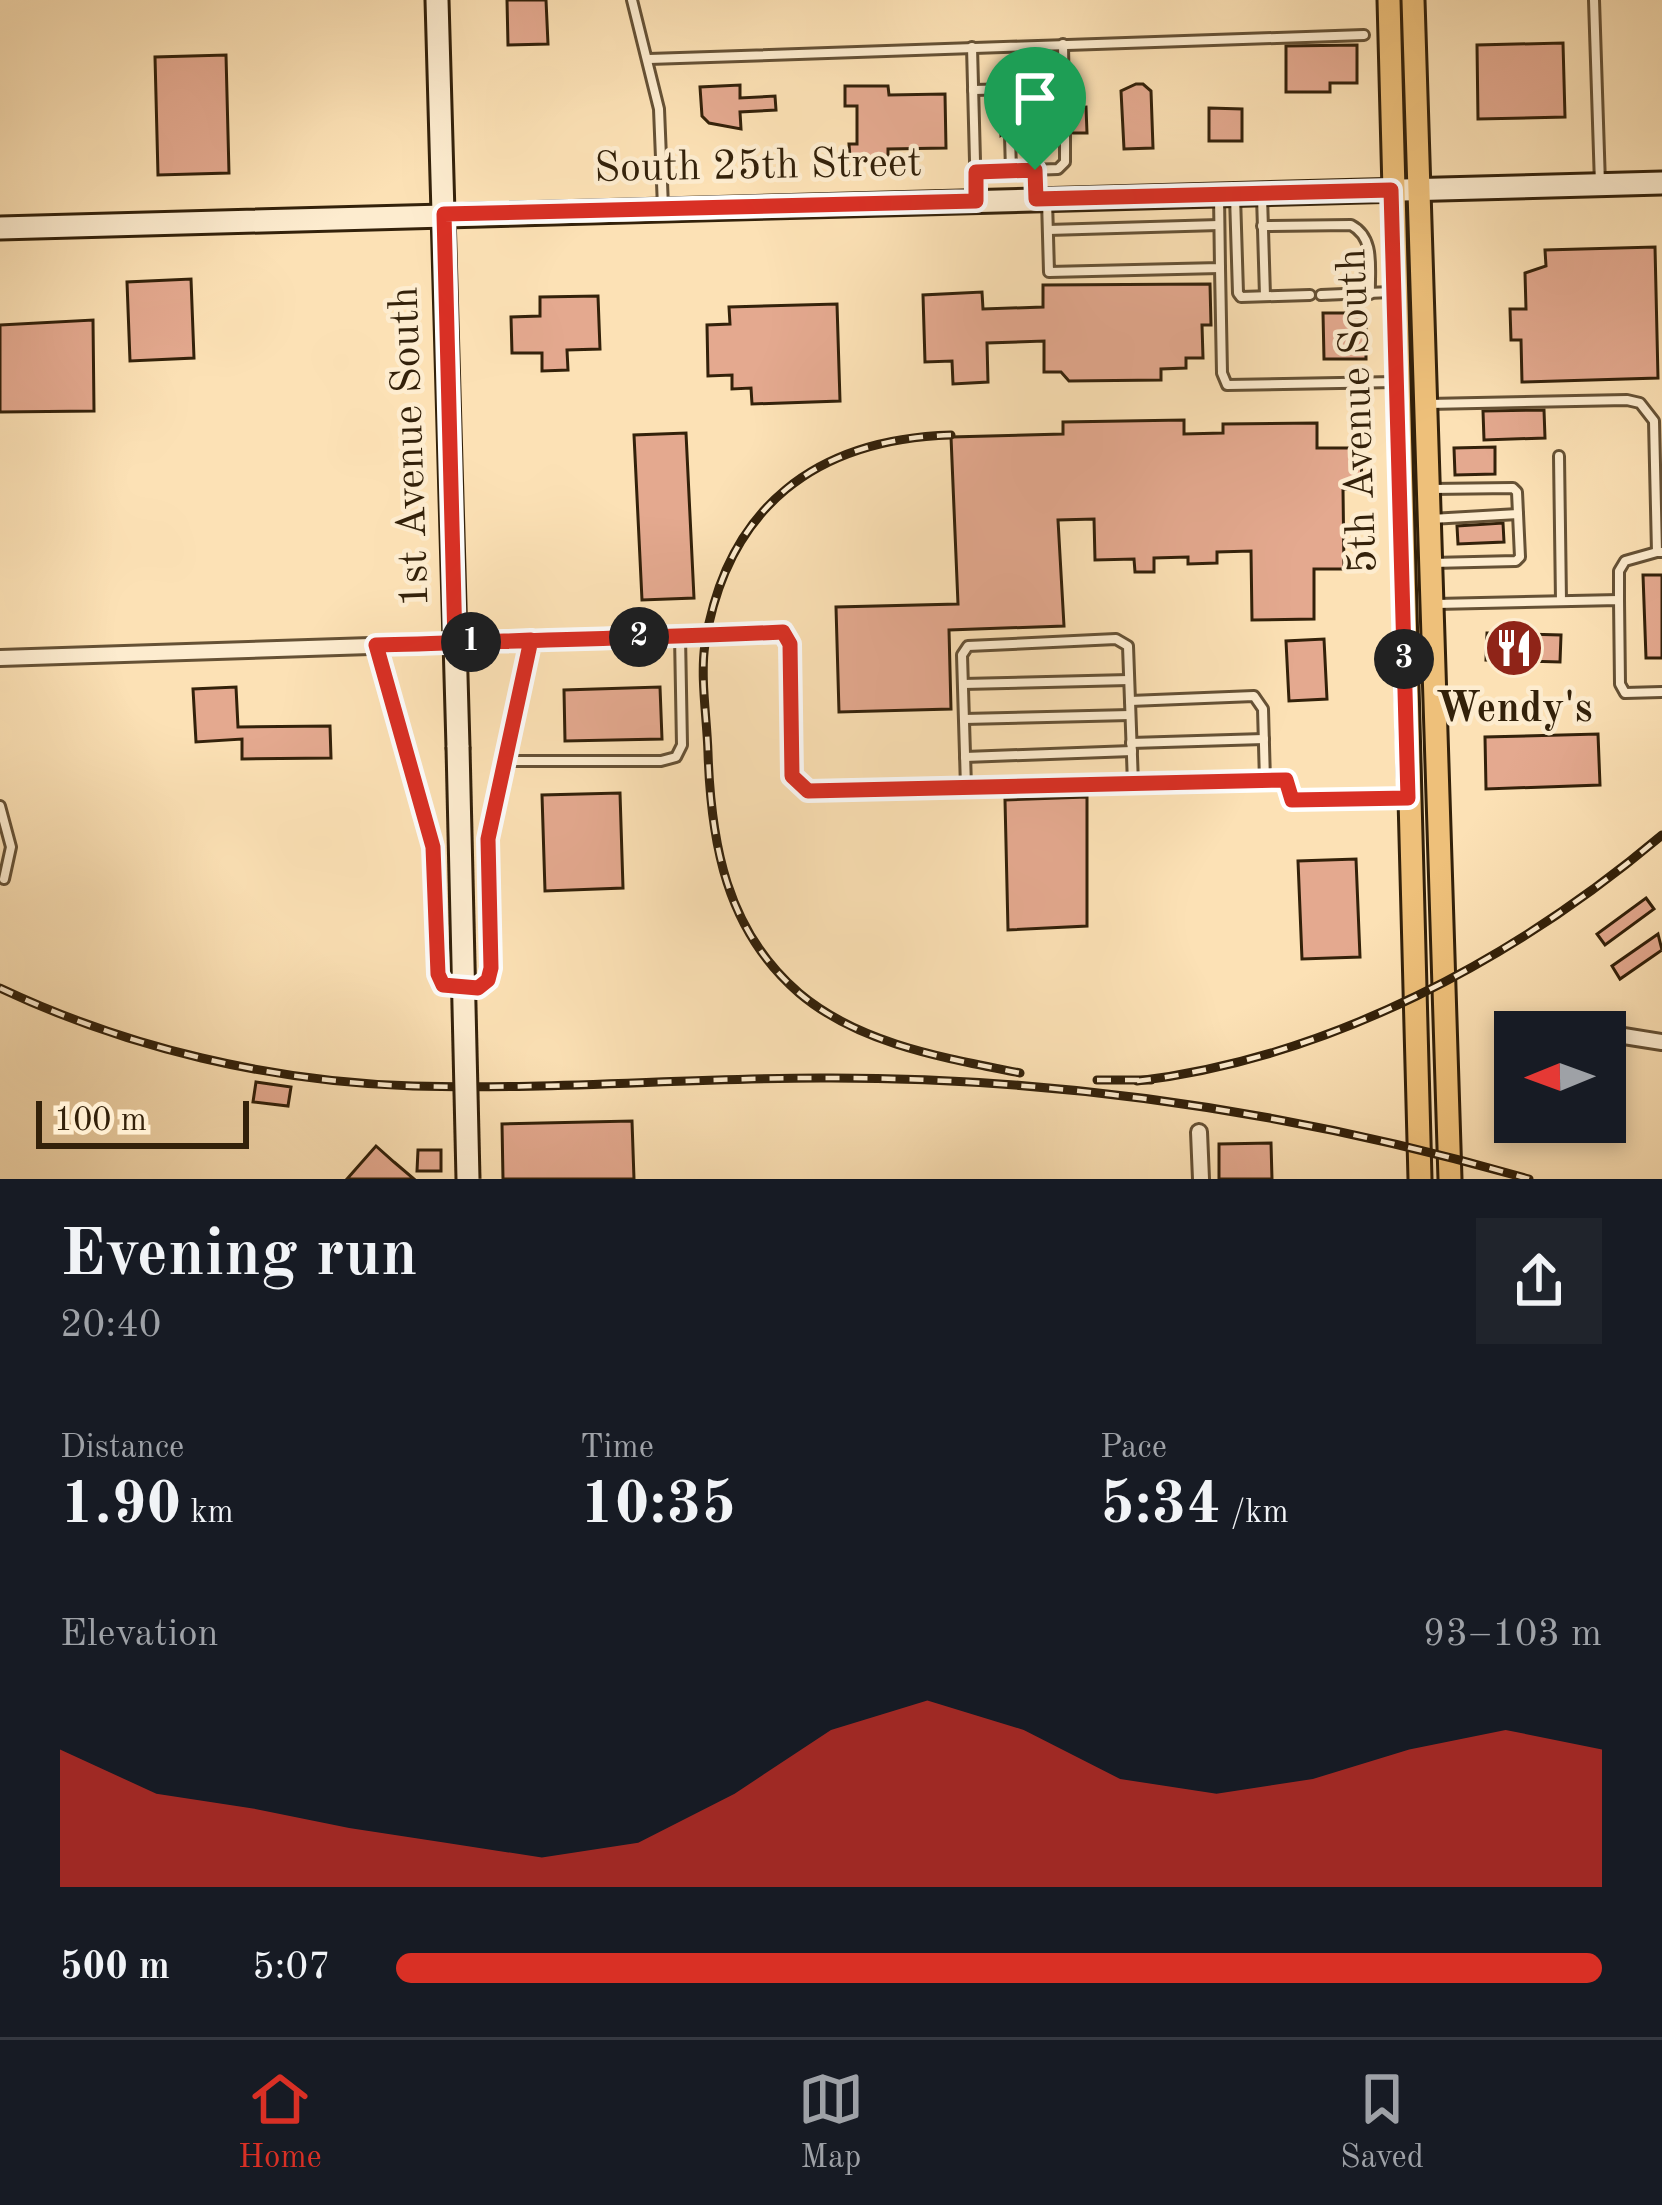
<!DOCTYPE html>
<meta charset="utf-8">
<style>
:root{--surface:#171b24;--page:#20242c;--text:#f1f3f6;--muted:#9ea1a6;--line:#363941;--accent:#d93025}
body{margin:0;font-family:"Old Standard TT",serif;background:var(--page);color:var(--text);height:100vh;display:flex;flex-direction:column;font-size:45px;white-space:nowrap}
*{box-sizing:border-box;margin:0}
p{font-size:39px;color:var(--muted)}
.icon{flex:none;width:66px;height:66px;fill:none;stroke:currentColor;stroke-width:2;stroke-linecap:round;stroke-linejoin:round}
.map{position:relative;height:1179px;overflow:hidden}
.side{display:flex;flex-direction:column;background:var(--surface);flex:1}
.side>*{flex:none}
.needle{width:78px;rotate:269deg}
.controls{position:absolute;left:1494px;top:1011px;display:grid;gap:24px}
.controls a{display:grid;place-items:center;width:132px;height:132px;border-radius:0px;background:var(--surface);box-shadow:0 6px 18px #0003;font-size:60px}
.scale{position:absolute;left:36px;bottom:30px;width:213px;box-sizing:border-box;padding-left:12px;border:6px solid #33210a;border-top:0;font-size:33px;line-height:42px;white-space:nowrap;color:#33210a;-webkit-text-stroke:9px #fdeccf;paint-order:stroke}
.pin{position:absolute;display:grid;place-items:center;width:102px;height:102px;color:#fff;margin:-123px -51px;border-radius:50% 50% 50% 0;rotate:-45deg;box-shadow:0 0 12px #0007}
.pin .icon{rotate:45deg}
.km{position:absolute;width:60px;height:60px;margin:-30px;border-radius:50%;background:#222;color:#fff;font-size:33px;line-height:60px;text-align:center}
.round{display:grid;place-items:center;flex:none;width:126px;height:126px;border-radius:0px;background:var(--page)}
.headline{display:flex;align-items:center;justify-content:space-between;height:204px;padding:0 60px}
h1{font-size:66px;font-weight:600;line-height:90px}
.stats{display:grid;grid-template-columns:repeat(3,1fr);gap:18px;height:204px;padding:12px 60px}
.stats div{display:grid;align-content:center}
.stats b{font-size:60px;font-weight:600}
.stats small{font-size:33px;font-weight:400}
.stats p{font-size:33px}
.chart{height:336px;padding:24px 60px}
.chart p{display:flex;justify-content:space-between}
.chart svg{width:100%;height:216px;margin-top:12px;fill:var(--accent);opacity:.7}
ul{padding:0 60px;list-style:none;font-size:39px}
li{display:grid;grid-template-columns:192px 144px 1fr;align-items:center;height:90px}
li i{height:30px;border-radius:15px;background:var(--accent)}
.menu{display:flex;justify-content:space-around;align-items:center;height:168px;border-top:3px solid var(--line);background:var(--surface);font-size:33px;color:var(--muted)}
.menu a{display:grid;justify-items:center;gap:6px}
.menu .on{color:var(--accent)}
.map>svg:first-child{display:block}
</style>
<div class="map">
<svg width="1662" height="1179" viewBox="0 0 1662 1179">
<rect width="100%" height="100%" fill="#fce1b5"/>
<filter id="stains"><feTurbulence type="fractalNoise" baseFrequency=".00167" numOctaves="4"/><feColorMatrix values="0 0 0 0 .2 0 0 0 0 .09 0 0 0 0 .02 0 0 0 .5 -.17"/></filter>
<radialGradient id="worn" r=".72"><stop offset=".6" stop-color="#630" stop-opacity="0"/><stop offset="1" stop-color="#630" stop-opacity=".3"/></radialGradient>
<g fill="#e4a98f" stroke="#33210a" stroke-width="3">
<polygon points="507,0 546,0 548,44 508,45"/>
<polygon points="1563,43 1565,117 1478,119 1477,45"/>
<polygon points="1357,45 1357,83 1330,83 1330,92 1286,92 1286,46"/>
<polygon points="226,55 229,173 158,175 155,57"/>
<polygon points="1136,84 1143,84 1151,91 1153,148 1124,149 1121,91"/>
<polygon points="740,85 740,98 775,96 776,110 740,112 741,129 709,123 702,116 700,87"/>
<polygon points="845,86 888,86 889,95 945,94 946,148 888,149 888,159 850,157 849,144 857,144 857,106 845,106"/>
<polygon points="1022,102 1053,102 1053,108 1063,116 1072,108 1086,107 1087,133 1073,133 1064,126 1057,134 1018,135 1011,127 1001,135 1000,112 1005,118 1013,120 1022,111"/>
<polygon points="1209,108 1242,109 1242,141 1209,141"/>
<polygon points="1655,247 1658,378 1522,382 1521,340 1511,340 1510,309 1526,309 1525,273 1546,266 1545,250"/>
<polygon points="191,279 194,358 130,361 127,282"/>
<polygon points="1210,284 1211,325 1202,325 1203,358 1186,358 1186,368 1161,369 1161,380 1069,381 1061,372 1044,372 1044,341 987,343 988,382 953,384 952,361 925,362 923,295 982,292 983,309 1043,307 1043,285"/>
<polygon points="598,296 600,349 567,350 568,370 542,371 542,353 512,353 511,317 540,316 540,297"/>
<polygon points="837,304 840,401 752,404 751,388 732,389 732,375 708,376 707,325 730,324 729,307"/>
<polygon points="1323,313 1366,313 1366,359 1324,359"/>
<polygon points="93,320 94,411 0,412 0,325"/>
<polygon points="1544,410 1545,438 1484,440 1483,411"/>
<polygon points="1184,420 1184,434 1223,433 1223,424 1317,423 1317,448 1361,448 1362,489 1343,489 1344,569 1314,569 1314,619 1252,620 1251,551 1217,552 1217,563 1188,564 1188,557 1154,558 1154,572 1135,572 1134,559 1095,560 1094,519 1058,520 1064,626 949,630 951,709 839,712 836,607 958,604 951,437 1063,434 1063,422"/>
<polygon points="686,433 694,598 642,600 634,435"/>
<polygon points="1495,447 1495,474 1455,475 1454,448"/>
<polygon points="1503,523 1504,542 1458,544 1457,526"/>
<polygon points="1643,575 1662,575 1662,658 1646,658"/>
<polygon points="1487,633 1561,635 1560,662 1486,660"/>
<polygon points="1324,639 1327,699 1289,701 1286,641"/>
<polygon points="236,687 238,727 330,726 331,758 242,759 242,739 196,742 193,689"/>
<polygon points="660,687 662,739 565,741 564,690"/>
<polygon points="1598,734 1600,785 1486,789 1485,737"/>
<polygon points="620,793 623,888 545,891 542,795"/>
<polygon points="1087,797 1087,926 1008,930 1005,800"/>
<polygon points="1356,859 1360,957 1302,959 1298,861"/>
<polygon points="1646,898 1654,909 1605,945 1597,934"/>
<polygon points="1658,934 1662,950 1620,979 1612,966"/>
<polygon points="1605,1073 1620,1073 1621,1106 1605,1106"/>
<polygon points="256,1082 291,1087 288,1106 253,1102"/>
<polygon points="632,1121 634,1179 503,1179 502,1124"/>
<polygon points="1271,1143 1272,1179 1219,1179 1219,1144"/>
<polygon points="376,1146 394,1162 414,1179 347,1179"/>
<polygon points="418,1150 441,1150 441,1171 417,1171"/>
</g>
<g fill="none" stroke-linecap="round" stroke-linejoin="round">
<defs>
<g id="lane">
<polyline points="632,0 659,109 663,207"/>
<polyline points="1594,0 1600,184"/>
<polyline points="1063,44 1064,108"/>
<polyline points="972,47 976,199"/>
<polyline points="649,59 1364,35"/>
<polyline points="973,90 1064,88"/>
<polyline points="1010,112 1010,89"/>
<polyline points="1010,135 1011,171"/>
<polyline points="976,172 1058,169 1065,162 1065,134"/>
<polyline points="1235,196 1238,293 1241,297 1310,295"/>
<polyline points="1262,196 1265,296"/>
<polyline points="1047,200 1049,272 1220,268 1219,196"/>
<path d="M 1262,226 L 1351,225 C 1376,238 1369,269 1370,294"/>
<polyline points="1048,230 1219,225"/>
<polyline points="1220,268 1222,373 1227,385 1395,382"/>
<polyline points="1321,295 1391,292"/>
<polyline points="1428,404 1627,400 1640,403 1654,421 1657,552 1662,552"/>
<polyline points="1559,456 1561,601"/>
<polyline points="1431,489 1513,488 1517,492 1520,557 1516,561 1432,563"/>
<polyline points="1431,519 1518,514"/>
<polyline points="1619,600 1619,571 1625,561 1657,552"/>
<polyline points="1436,604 1619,600 1620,684 1625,693 1662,692"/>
<polyline points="376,645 433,847 438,974 444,985 479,988 488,980 492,968 488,839 531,641"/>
<polyline points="963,684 1129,680"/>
<polyline points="1130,701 1254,696 1263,709 1265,781"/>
<polyline points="964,719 1130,715"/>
<polyline points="1131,743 1264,739"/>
<polyline points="965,757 1132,751"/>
<polyline points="506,761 661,761 676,757 682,745 680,636 783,632 790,644 792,775 807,791 1285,780 1292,800 1404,798"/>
<polyline points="966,787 962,655 968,646 1116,639 1128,646 1133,784"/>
<polyline points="0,806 11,847 4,879"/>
</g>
<g id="street">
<polyline points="0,658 680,636"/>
<polyline points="1605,1033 1662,1042"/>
<polyline points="1199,1132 1201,1179"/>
</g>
<g id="secondary">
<polyline points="437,0 458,747"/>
<polyline points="0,228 1662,183"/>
</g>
<g id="primary">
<polyline points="1389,0 1420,1179"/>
<polyline points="1413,0 1450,1179"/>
</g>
</defs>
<use href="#lane" stroke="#655135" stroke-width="14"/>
<use href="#street" stroke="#655135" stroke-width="20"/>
<use href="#secondary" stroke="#33210a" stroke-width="27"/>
<use href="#primary" stroke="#33210a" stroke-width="27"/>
<use href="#lane" stroke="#fdeccf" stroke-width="8"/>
<use href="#street" stroke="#fdeccf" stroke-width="14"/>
<use href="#secondary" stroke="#fdeccf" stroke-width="21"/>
<use href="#primary" stroke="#eec07a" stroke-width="21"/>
<defs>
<g id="rail">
<path d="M 951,435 C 816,439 727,507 705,644 C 700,678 707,718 708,753 C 711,843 726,930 799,993 C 859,1044 945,1058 1020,1073"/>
<path d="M 0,988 C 127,1048 273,1082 413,1086 C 549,1090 685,1078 821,1078 C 1060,1077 1300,1113 1529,1179"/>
<polyline points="1097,1080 1151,1080"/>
<path d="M 1137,1081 C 1330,1058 1515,959 1662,835"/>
</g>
</defs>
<use href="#rail" stroke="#33210a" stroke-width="9"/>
<use href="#rail" stroke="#fdeccf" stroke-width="4.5" stroke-dasharray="14" stroke-linecap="butt"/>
<defs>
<polyline id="secondary-bridge" points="458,747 468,1179"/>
</defs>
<use href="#secondary-bridge" stroke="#33210a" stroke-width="27" stroke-linecap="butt"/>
<use href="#secondary-bridge" stroke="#fdeccf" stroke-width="21"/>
</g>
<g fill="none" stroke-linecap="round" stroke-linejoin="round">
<defs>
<path id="route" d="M 1035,170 L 976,172 L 976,201 L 444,214 L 455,643 L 531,640 L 488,839 L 491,968 L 488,980 L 478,988 L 443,985 L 438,974 L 433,847 L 376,645 C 512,641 647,638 783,632 L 790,644 L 792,776 L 808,791 L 1286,780 L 1292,800 L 1408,798 L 1391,190 L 1036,199 L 1035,170"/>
</defs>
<use href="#route" stroke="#fff" stroke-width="24"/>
<use href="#route" stroke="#d93025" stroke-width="15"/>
</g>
<defs>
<symbol id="restaurant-disc" viewBox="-11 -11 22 22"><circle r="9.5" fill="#8f2418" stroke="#fdeccf"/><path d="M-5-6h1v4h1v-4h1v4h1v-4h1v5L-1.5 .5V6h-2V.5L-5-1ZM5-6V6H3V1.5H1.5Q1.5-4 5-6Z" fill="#fff"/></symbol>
</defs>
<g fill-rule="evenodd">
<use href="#restaurant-disc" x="1481" y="615" width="66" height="66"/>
</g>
<g text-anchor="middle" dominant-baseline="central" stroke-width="9" stroke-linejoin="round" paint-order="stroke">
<g font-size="42" fill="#33210a" stroke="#fdeccf">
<text transform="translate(758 167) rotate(-1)">South 25th Street</text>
<text transform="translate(1359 411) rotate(-92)">5th Avenue South</text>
<text transform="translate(411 447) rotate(-92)">1st Avenue South</text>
</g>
<g font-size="42" font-weight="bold" fill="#33210a" stroke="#fdeccf">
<text x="1514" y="710">Wendy's</text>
</g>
</g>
<rect width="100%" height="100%" filter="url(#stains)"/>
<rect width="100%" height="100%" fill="url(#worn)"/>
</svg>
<div class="controls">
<a><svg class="needle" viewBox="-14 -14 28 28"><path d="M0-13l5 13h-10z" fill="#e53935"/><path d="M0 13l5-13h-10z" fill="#9ea1a6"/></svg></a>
</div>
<div class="scale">100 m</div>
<div class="pin" style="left:1035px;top:170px;background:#1e9e55"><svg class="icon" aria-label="arrive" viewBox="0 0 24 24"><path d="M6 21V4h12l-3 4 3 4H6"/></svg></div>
<b class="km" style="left:471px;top:642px">1</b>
<b class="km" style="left:639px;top:637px">2</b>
<b class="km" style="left:1404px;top:659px">3</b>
</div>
<section class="side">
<div class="headline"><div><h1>Evening run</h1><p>20:40</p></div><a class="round"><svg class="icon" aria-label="share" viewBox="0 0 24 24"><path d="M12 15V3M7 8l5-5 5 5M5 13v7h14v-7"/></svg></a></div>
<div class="stats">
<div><p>Distance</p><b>1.90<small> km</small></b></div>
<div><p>Time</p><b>10:35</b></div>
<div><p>Pace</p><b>5:34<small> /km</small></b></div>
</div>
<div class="chart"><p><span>Elevation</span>93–103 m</p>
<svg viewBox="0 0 160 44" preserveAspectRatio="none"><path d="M0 44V16L10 25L20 28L30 32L40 35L50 38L60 35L70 25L80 12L90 6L100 12L110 22L120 25L130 22L140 16L150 12L160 16V44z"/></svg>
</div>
<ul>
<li><b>500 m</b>5:07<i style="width:100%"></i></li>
</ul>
</section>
<nav class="menu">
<a class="on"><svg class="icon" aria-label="home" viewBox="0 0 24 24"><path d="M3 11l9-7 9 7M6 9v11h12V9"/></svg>Home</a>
<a><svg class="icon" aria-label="map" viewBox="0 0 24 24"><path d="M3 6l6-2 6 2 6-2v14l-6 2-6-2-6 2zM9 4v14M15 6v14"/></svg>Map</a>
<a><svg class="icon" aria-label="saved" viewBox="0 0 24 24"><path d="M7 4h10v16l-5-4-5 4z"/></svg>Saved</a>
</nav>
